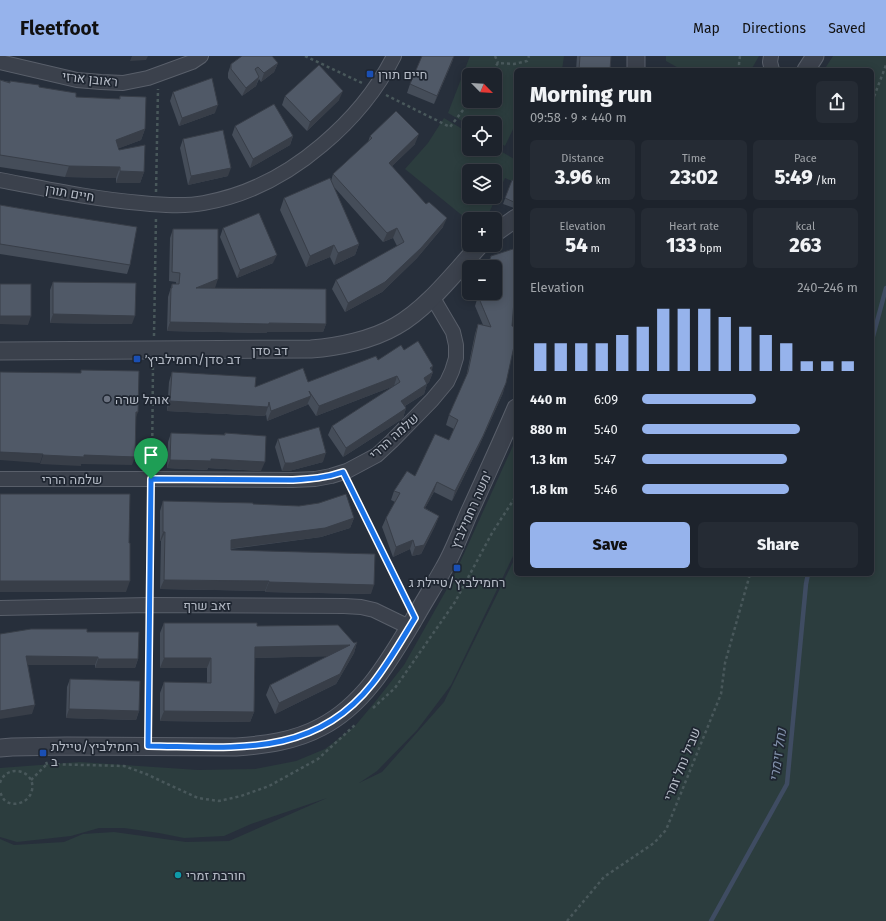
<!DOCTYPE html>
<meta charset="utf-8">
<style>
:root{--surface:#1d232c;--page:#252b34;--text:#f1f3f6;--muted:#a0a4a9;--line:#3b4048;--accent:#96b3ec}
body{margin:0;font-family:"Fira Sans",Heebo,sans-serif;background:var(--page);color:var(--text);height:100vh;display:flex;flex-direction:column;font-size:15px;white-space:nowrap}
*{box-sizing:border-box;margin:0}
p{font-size:13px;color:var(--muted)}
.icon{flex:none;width:22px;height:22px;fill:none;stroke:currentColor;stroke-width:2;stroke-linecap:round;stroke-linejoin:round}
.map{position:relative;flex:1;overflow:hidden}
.details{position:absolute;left:514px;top:12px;width:360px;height:508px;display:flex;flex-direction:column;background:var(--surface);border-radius:6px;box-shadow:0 2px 10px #0003,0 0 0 1px var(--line)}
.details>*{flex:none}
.needle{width:26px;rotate:114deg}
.fabs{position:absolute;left:462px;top:12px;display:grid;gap:8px}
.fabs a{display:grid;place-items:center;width:40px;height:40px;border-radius:6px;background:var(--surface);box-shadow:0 2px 10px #0003,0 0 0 1px var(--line);font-size:20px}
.pin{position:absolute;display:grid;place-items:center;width:34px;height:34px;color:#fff;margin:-41px -17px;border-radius:50% 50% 50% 0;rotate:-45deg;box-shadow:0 0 4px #0007}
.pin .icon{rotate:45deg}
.round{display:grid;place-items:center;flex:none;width:42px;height:42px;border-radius:6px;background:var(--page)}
.headline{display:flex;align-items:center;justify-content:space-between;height:68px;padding:0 16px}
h1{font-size:22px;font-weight:800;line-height:30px}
.stats{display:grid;grid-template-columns:repeat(3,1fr);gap:6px;height:68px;padding:4px 16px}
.stats div{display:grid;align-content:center;border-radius:6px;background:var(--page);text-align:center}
.stats b{font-size:20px;font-weight:800}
.stats small{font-size:11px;font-weight:400}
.stats p{font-size:11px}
.chart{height:112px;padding:8px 16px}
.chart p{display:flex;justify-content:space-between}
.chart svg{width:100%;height:72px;margin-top:4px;stroke:var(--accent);stroke-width:6}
.action{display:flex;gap:8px;margin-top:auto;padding:8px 16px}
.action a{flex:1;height:46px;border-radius:6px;background:var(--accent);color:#111;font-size:16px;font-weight:800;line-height:46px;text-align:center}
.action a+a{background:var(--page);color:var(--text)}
ul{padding:0 16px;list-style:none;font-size:13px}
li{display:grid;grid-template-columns:64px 48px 1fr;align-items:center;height:30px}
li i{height:10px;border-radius:5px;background:var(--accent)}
header{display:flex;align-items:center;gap:24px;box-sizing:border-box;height:56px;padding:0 20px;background:var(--accent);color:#111}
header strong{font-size:19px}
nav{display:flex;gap:22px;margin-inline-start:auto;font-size:14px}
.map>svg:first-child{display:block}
</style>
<header>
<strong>Fleetfoot</strong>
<nav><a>Map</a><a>Directions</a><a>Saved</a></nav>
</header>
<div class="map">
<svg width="886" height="865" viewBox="0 0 886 865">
<rect width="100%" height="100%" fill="#272f3b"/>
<g fill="#2c3d3e" fill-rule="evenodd">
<path d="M 470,0 L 564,0 L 562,14 L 516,14 L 516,67 L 505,90 L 495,84 L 495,67 L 469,67 L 469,69 L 448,57 ZM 469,19 L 495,19 L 495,45 L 469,45 Z"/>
<polygon points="666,0 759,0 751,14 682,14 666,5"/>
<polygon points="833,0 886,0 886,865 0,865 0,783 14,789 64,786 83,778 114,776 186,786 229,785 327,742 251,768 224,780 184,782 159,777 124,772 99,772 71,780 17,786 0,781 0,712 80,706 198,714 255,713 296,705 325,693 355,670 375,646 404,609 452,524 516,383 516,494 451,629 417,674 377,715 359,727 382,716 444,646 516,500 516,518 872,518 872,14 824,14"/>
<path d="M 444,62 L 469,77 L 469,93 L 495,93 L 495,92 L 516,104 L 516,127 L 505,122 L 488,159 L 478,163 L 469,163 L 469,165 L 405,113 L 428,87 ZM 469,115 L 495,115 L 495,141 L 469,141 Z"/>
</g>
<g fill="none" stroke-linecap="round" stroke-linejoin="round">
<g stroke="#3f4c62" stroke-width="4.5">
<polyline points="872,284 886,232"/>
<polyline points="711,865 787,728 806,528 808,518"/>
</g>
<defs>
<g id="minor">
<polyline points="771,0 770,6 772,14"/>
<polyline points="0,6 77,24 101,26 123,27 148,22 192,6 201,0"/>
<path d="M 0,124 C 47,133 93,143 141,147 C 161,149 184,151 204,147 C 249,139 288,118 322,89 C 353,63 376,36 394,0"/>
<polyline points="0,423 151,423 293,424 315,423 331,420 347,415 377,399 392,385 432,344 447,326 452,315 456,302 456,289 453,276 433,242"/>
<polyline points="0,552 149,549 344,550 361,551 374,554 409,571"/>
</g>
<g id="tertiary">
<polyline points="636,14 636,0"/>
<polyline points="806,14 815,0"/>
<polyline points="495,177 516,162"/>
<path d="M 0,295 L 311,293 C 338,291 372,284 396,270 C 428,252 455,216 480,189"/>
<path d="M 0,692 L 12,691 L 67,690 L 236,691 C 265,689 295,685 321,671 C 364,649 389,605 413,565 C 423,547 434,530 444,512 C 454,495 461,475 469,457 C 485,422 501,387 516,352"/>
</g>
</defs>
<use href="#minor" stroke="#595f6a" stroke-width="16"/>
<use href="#tertiary" stroke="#595f6a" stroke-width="19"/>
<g stroke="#49585b" stroke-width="2.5" stroke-dasharray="3 3" stroke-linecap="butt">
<polyline points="305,0 362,27"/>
<polyline points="495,0 498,7"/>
<polyline points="740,0 739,8 740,14"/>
<polyline points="489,19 498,7 514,8 527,5 529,0"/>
<polyline points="386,39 450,71 470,45"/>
<polyline points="872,46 886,9"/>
<polyline points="156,136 158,33"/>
<polyline points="154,280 156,161"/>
<polyline points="152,410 153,309"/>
<polyline points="349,429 407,547"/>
<polyline points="149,536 151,437"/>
<polyline points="373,652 395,632 455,546 492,477 516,440"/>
<polyline points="148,676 149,563"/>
<polyline points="46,706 47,708 124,710 146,718 198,742 219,745 241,740 269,730 318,703 356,668"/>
<polyline points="31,724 47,708"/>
<path d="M 0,727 C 6,707 36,714 32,734 C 30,745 17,751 7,746 C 3,744 2,740 0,736"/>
<polyline points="567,865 604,821 654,787 666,774 721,638 725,607 750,518"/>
</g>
<use href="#minor" stroke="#3b414c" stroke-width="14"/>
<use href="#tertiary" stroke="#3b414c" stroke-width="17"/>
</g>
<g fill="#454d59">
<polygon points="577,0 611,0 610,14 576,14"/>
<polygon points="453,4 434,48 407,37 410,28"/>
<polygon points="278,7 274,16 261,26 259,23 256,30 242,40 228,22 228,17 231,8"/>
<polygon points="0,24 10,26 10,25 39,31 76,41 119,43 120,40 145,73 141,84 119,92 119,94 144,116 140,127 116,127 116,122 65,121 0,111"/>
<polygon points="173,36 215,57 179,70 170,45"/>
<polygon points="285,40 339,44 307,75 282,49"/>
<polygon points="235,70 293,80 290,89 250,112 232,79"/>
<polygon points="370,80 415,88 392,110 443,171 417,202 382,236 345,256 332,233 336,224 397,190 393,182 383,186 334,131 359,188 355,199 334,209 330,201 306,211 280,154 284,142 331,125 333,118 368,86"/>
<polygon points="183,83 228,120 188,129 180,92"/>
<polygon points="512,124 516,125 516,152 514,152 503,148"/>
<polygon points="0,149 47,157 130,209 127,218 0,198"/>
<polygon points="223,172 273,207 237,222 220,181"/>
<polygon points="173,173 215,232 213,232 326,268 323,276 267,276 266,277 167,275 168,241 172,228 176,228 176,226 169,225 170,182"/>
<polygon points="516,192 516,256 513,255 503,337 479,390 452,445 434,436 425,452 439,460 435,470 421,498 412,500 410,493 393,501 382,471 386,462 395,446 391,444 394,435 415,420 449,384 454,373 446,369 449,359 466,322 475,278 478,268 483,269 475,250 479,237 495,237 495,211 487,211 491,200"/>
<polygon points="53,226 132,268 50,267 50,234"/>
<polygon points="404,294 432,315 433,316 429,326 427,328 424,338 405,350 406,352 403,362 402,363 343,401 328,379 332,370 394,330 316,360 308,348 307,349 267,365 266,358 265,360 167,355 169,326 172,316 255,331 308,326 378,304"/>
<polygon points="171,377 224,379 225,377 261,415 208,412 207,414 167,412 168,386"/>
<polygon points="278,383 323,406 289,415 282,415 275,391"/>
<polygon points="163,445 253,448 354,462 350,472 321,481 231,493 231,494 371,538 265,536 265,535 160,533 161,485 160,485 160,455"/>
<polygon points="164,567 257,570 354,587 357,586 354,597 336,628 275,658 266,639 270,629 328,600 255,602 254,656 250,666 160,665 160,637 164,626 207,627 207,612 160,612 160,577"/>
<polygon points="87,576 138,603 135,612 95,612 95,609 28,609 32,658 0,578"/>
<polygon points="70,623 139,655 136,664 66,662 67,631"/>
</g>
<g fill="#383e48">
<polygon points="132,0 148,0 146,4 130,5"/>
<polygon points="454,0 453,4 434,48 437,40"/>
<polygon points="278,7 274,16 261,26 264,17"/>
<polygon points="259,21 256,30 242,40 246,32"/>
<polygon points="343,35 339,44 307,75 310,66"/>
<polygon points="218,49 215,57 179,70 182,62"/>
<polygon points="145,73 141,84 112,95 116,84"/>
<polygon points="419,78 415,88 385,117 389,107"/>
<polygon points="293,80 290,89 250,112 253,103"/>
<polygon points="69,110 120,111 116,122 65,121"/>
<polygon points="231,112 228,120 188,129 191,120"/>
<polygon points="120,115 144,116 140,127 116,127"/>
<polygon points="516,147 516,152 514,152"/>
<polygon points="447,162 443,171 417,202 382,236 345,256 348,247"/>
<polygon points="397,172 393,182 383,186 387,177"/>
<polygon points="359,188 355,199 334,209 338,197"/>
<polygon points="334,189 330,201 306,211 310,200"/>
<polygon points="277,199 273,207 237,222 240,214"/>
<polygon points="218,223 215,232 193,241 196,232"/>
<polygon points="53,258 135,260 132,268 50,267"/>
<polygon points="0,260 31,260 28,269 0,268"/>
<polygon points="170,266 326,268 323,276 267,276 266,277 167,275"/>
<polygon points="433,310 431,318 433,316 429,326 420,332 424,322 430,312"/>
<polygon points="397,320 394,330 316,360 319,350"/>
<polygon points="506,327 503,337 479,390 452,445 455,435"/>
<polygon points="427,328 424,338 398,354 401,345"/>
<polygon points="311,340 307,349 267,365 271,355"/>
<polygon points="170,345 268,351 265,360 167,355"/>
<polygon points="406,352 403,362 402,363 343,401 346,392"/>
<polygon points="136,356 138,356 135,364"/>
<polygon points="0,396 43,398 40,407 0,404"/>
<polygon points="326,397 323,406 289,415 282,415 285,407"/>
<polygon points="43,399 84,399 135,401 132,409 81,408 81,410 40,408"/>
<polygon points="211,403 265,406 261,415 208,412 207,414 167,412 170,404"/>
<polygon points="437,426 434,436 420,461 424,452"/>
<polygon points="439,460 435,470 421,498 412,500 415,491"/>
<polygon points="354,462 350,472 321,481 227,493 231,484"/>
<polygon points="163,476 165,476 161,485 160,485"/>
<polygon points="413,484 410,493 393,501 396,491"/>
<polygon points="164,524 269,525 265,535 160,533"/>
<polygon points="0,525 130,525 126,536 0,536"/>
<polygon points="269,526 374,529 371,538 265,536"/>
<polygon points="357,586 354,597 336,628 275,658 279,647"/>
<polygon points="350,589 347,600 251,602 255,591"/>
<polygon points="26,600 98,601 95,609 23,609"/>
<polygon points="164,602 211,602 207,612 160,612"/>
<polygon points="98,603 138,603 135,612 95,612"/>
<polygon points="35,649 32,658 0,663 0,655"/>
<polygon points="69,653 139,655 136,664 66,662"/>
<polygon points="164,655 254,656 250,666 160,665"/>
</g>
<g fill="#505967" stroke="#383e48">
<polygon points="242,0 272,0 278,7 264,17 258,11 255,13 259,21 246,32 231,13 231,8"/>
<polygon points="422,0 454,0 437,40 410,28"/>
<polygon points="580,0 611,0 610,14 579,14"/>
<polygon points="319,9 343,35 310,66 285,40"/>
<polygon points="212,22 218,49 182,62 173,36"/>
<polygon points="0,24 10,27 10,25 39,29 39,31 76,37 76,41 120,43 120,40 146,41 145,73 116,84 119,94 145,89 144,116 120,115 120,111 69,110 0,99"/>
<polygon points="274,48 293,80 253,103 235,70"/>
<polygon points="396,55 419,78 389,107 426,148 429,146 447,162 421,192 385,226 348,247 336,224 404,186 397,172 387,177 333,118 372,82 370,80"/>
<polygon points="223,74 231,112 191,120 183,83"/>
<polygon points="330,122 359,188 338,197 334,189 310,200 284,142"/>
<polygon points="512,124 516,125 516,147 505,142"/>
<polygon points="0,149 47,157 137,171 130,209 0,188"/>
<polygon points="259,157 277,199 240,214 223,172"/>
<polygon points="173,173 218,173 218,223 196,232 326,233 326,268 269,267 269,268 170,266 171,232 172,232 172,228 179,228 180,217 172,216"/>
<polygon points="516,192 516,246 514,245 512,270 516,271 516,281 506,327 483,380 455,435 437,426 424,452 439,460 424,489 415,491 413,484 396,491 386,462 400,437 394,435 407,415 415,420 435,378 449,384 458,364 449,359 468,316 478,268 491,271 478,240 479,237 495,237 495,211 487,211 491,200"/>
<polygon points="53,226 136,227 135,260 53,258"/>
<rect x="0" y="228" width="31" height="32"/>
<polygon points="418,285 433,310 430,312 433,316 424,322 427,328 401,345 406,352 405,353 346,392 332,370 400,326 397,320 319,350 309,335 311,340 271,355 269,346 268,351 170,345 172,316 256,321 255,331 303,312 308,326 376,300 378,304 401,289 404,294"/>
<polygon points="81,314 139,315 138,356 136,356 135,401 84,399 84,401 43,399 43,398 0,396 0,316 81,317"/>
<polygon points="319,371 326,397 292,407 285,407 278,383"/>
<polygon points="171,377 225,379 225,377 266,380 265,406 211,403 211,405 170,404"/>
<polygon points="0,438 130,438 129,487 130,487 130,525 0,525"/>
<polygon points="346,438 354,462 325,472 231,484 231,494 375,498 374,529 269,526 269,525 164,524 165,476 163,476 163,445 253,447 253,448 299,450 319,447"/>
<polygon points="164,567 257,567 257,570 338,569 354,587 357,586 340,618 279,647 270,629 350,589 255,591 254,656 164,655 164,626 211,627 211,602 164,602"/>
<polygon points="31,573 87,573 87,576 139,576 138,603 98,603 98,601 26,600 35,649 0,655 0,578"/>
<polygon points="70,623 140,625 139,655 69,653"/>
</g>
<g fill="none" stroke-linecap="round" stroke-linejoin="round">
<defs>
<path id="route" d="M 343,416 L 415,562 C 401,585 388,608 372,628 C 313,703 232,691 148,690 L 151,423 L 293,424 C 310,423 326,422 343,416 Z"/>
</defs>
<use href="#route" stroke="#fff" stroke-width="8"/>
<use href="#route" stroke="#1a73e8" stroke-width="5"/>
</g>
<g fill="#1a4fb4" stroke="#1f2631" stroke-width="1.5">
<rect x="366" y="14" width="8" height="8" rx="2"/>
<rect x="133" y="299" width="8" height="8" rx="2"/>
<rect x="453" y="508" width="8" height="8" rx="2"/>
<rect x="39" y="693" width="8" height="8" rx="2"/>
</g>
<circle fill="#6b7280" stroke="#1f2631" stroke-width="1.5" cx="107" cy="343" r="4"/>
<circle fill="#0f9aa8" stroke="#1f2631" stroke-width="1.5" cx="178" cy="819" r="4"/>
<g text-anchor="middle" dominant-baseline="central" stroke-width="3.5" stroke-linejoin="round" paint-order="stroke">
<g font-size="13" fill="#b6bcc7" stroke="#1f2631" text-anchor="start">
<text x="378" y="18">חיים תורן</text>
<text x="145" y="303">דב סדן/רחמילביץ׳</text>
<text x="115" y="343">אוהל שרה</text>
<text x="457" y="526" text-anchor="middle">רחמילביץ/טיילת ג</text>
<text x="51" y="690">רחמילביץ/טיילת<tspan x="51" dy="15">ב</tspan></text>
<text x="186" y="819">חורבת זמרי</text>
</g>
<g font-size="13" fill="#b6bcc7" stroke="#1f2631">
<text transform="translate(90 23) rotate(6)">ראובן ארזי</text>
<text transform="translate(70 137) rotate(10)">חיים תורן</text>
<text x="270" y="294">דב סדן</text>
<text transform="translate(394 380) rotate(-42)">שלמה הררי</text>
<text x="72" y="423">שלמה הררי</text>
<text transform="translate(471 454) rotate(-66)">משה רחמילביץ'</text>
<text x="207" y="549">זאב שרף</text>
<text transform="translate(682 708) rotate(-68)">שביל נחל זמרי</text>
</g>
<g font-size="14" font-style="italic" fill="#8291ab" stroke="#1f2631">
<text transform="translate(778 699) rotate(-82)">נחל זימרי</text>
</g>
</g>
</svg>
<div class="fabs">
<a><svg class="needle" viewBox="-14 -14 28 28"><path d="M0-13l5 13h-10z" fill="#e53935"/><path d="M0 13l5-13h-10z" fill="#a0a4a9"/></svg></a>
<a><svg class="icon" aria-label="locate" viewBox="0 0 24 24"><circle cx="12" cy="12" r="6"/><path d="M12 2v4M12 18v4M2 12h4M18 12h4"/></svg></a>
<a><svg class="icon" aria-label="layers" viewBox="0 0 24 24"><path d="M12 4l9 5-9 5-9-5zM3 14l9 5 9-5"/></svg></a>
<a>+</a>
<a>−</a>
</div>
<div class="pin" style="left:151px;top:423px;background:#1e9e55"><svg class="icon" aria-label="arrive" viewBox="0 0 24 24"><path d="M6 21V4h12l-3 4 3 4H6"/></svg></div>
<section class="details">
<div class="headline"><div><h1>Morning run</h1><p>09:58 · 9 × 440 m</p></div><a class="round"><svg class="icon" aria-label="share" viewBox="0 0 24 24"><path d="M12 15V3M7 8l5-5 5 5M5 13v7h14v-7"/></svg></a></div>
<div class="stats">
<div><p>Distance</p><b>3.96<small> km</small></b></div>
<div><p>Time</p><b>23:02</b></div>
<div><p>Pace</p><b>5:49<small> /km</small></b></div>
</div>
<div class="stats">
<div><p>Elevation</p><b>54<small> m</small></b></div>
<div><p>Heart rate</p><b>133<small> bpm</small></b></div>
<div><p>kcal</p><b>263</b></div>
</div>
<div class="chart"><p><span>Elevation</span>240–246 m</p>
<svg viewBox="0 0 160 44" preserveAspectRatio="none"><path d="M5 44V27M15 44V27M25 44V27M35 44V27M45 44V22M55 44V17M65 44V6M75 44V6M85 44V6M95 44V11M105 44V17M115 44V22M125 44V27M135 44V38M145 44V38M155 44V38"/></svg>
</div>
<ul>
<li><b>440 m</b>6:09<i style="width:53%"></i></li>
<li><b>880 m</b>5:40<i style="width:73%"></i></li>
<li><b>1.3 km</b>5:47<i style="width:67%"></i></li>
<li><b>1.8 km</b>5:46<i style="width:68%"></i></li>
</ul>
<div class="action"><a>Save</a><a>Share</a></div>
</section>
</div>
